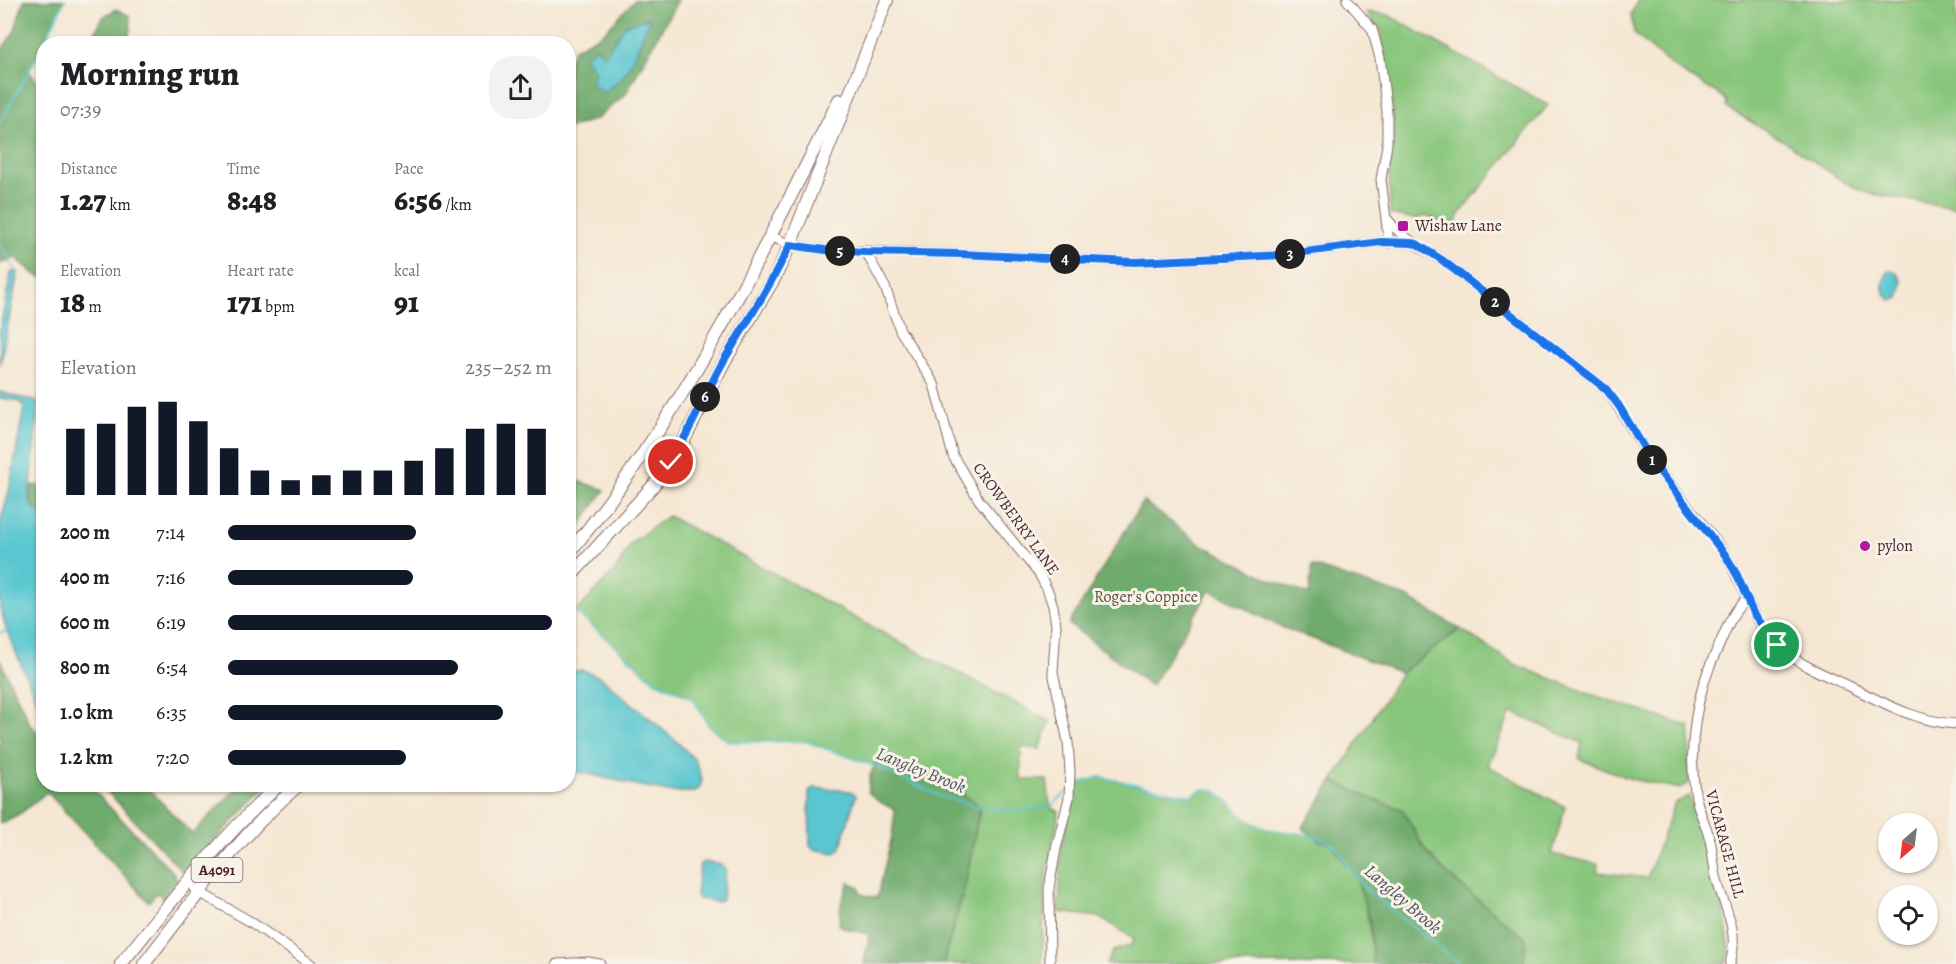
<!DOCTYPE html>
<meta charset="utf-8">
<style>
:root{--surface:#fff;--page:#f2f2f2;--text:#202124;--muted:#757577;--accent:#111827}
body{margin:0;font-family:Alegreya,serif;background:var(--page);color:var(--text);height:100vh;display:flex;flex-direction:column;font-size:22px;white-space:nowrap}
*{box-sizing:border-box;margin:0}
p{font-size:20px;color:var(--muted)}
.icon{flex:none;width:33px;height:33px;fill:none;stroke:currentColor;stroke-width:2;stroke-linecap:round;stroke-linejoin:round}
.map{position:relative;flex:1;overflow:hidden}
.side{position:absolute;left:36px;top:36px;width:540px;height:756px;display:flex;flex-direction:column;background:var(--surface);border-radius:24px;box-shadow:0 2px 4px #0004}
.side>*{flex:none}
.needle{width:39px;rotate:208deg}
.controls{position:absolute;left:1878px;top:813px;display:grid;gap:12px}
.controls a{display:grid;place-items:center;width:60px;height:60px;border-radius:50%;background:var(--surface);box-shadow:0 2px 4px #0004;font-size:30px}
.pin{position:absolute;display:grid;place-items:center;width:51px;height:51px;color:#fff;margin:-26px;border:3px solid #fff;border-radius:50%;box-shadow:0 2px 6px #0007}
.km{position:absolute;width:30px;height:30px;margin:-15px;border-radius:50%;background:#222;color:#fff;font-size:16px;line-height:30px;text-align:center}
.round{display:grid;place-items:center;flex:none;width:63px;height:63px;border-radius:24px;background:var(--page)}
.summary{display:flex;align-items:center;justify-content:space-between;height:102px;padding:0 24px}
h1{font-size:33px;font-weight:800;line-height:45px}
.metrics{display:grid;grid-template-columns:repeat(3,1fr);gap:9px;height:102px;padding:6px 24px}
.metrics div{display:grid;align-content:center}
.metrics b{font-size:30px;font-weight:800}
.metrics small{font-size:16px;font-weight:400}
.metrics p{font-size:16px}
.chart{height:168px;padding:12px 24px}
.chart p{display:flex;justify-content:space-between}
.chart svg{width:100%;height:108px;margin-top:6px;stroke:var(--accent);stroke-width:6}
ul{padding:0 24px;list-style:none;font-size:20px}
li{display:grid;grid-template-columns:96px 72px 1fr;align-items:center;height:45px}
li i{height:15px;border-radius:8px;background:var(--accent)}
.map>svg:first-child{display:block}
</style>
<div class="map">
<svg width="1956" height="964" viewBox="0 0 1956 964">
<rect width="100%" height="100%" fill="#f7f3e8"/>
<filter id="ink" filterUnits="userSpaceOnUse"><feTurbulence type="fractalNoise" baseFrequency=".0167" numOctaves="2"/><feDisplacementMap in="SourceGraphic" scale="12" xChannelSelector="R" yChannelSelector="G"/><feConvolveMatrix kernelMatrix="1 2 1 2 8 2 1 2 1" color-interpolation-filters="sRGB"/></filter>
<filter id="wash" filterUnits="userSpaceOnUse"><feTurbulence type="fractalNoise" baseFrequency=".008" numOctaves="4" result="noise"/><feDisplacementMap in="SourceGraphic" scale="24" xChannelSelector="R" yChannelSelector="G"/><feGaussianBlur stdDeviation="1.35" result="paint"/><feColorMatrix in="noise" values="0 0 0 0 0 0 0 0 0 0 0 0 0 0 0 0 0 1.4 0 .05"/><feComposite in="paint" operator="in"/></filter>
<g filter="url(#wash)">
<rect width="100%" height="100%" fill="#f5e7d3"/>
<g fill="#88c67c" stroke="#697254" stroke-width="1.5">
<polygon points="1638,0 1956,0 1956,208 1867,193 1844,182 1784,141 1726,107 1727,101 1722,96 1684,74 1666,61 1634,33 1631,14"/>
<polygon points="1366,12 1388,15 1548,105 1461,212 1454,228 1427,216 1415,219 1390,214 1389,157 1393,115 1380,31"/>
<path d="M 668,516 L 890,637 L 1050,721 L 1040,749 L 1021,747 L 1021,780 L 1047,780 L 1050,807 L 1059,812 L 1045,884 L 1042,964 L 943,964 L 965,886 L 980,808 C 955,784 910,773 878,760 L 875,766 L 805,741 L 729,742 L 709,726 L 693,698 L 655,681 L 576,612 L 617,568 L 631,543 Z"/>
<polygon points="1460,629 1514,664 1587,693 1690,727 1689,783 1680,789 1631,779 1579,759 1582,743 1511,712 1488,766 1565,807 1552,854 1598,864 1597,872 1647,878 1675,803 1689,796 1699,822 1710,873 1723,906 1730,951 1725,964 1524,964 1525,939 1448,875 1426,851 1402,809 1372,799 1333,781 1401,673"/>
<path d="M 1100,777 L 1192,796 C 1214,773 1234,813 1251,822 C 1256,824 1262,828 1268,829 C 1283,833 1323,834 1334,845 C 1365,877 1370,922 1373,964 L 1106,964 L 1113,951 L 1130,946 L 1135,939 L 1099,917 L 1059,912 L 1061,847 L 1076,784 Z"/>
</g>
<g fill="#6eab6c" stroke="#5c654c" stroke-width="1.5">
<polygon points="24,0 65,0 29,71 36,80 43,85 43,277 37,276 16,258 3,262 0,264 0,52 14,32"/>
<polygon points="635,0 678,0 625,95 596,119 569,128 569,61 574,49 602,34"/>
<polygon points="116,9 130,16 131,30 125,43 89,43 103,17"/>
<polygon points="569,478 605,490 569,541 568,478"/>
<path d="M 31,485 L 43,486 L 43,514 C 30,508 27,498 31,485 Z"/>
<polygon points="1143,501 1200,544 1267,578 1309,595 1312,566 1407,597 1460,629 1401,673 1279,626 1210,590 1151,686 1069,624"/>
<polygon points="0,660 30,724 43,738 44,784 88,785 173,872 180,884 166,901 157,892 149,902 47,792 21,813 0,824"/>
<path d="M 877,760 C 913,768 953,782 980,807 L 965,886 L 943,964 L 864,964 L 869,934 L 850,930 L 839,925 L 841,904 L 849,882 L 859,887 L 861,894 L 877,898 L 892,836 L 895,810 L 878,801 L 868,792 L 870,776 Z"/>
<polygon points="1333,781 1372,799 1402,809 1426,851 1448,875 1526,939 1524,964 1373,964 1370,922 1358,882 1332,844 1318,840 1302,828"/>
<polygon points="101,785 145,785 192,834 240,785 268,785 184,873"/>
</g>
<g fill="#5ac7d0" stroke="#52737e" stroke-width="1.5">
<path d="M 650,18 C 642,35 634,62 623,76 C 618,82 610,87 604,92 L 591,85 L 595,72 L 584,56 L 597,47 L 604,56 L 625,25 Z"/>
<path d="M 1891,270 C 1903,276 1904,285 1899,298 L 1894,300 L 1889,299 L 1883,290 L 1883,283 L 1888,271 Z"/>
<polygon points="15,271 18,272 0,365 0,328 11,273"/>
<path d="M 0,392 L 38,402 L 31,485 C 27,498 30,508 43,514 L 43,716 L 7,631 L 0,607 L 0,523 L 9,492 L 24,407 L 19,401 L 0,398 Z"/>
<polygon points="582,670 600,677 674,739 695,760 702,779 700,787 695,792 668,792 569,770 569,672"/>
<polygon points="813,788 850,791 856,795 840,849 835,853 813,849 810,846 809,792"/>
<polygon points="704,862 723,865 726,869 722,899 717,902 699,899 696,896 700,864"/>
</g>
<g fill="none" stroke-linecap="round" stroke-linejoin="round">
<g stroke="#5ac7d0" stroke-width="2">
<polyline points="0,122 37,57 65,0"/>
<polyline points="0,243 15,271"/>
<polyline points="568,605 655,681 693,698 709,726 729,742 805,741 883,769 940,796 988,809 1014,811 1050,807 1066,793"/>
<polyline points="0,633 7,631"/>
<path d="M 1072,787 L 1076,784 L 1100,777 L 1185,795 L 1192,796 C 1212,775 1233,809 1247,820 C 1271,837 1305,829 1330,843 C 1342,849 1350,873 1360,883 C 1367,891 1376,897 1384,904 C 1409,924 1434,944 1459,964"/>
</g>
</g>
</g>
<g filter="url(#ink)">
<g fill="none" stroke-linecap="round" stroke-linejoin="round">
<defs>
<g id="minor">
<polyline points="1347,0 1372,29 1380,58 1387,112 1387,145 1381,179 1389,243"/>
<path d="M 1388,220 C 1403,239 1421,247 1442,260 L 1606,389 C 1624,414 1638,441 1656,466 C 1678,496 1705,524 1726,556 C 1744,585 1751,622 1778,646 C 1798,664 1825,675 1849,686 C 1884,703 1917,722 1956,724"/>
<polyline points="771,236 790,245 826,250 960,254 1135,262 1282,255 1381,242 1411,243"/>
<polyline points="866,252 885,287 900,330 934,384 953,456 979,500 1039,574 1048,591 1053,606 1056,625 1053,672 1068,742 1070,771 1069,798 1056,849 1049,888 1050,964"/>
<polyline points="188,881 199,892 251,922 311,964"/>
<polyline points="557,964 588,962 600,964"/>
<path d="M 1730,964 C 1740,930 1725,911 1717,880 C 1713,866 1713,850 1709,836 C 1704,821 1697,807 1695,792 C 1688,744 1696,693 1717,650 C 1725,633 1732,610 1747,599"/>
</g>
<g id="major">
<path d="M 568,554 C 682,417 760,258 839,100"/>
<polyline points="568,579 653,486 671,462 684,440 724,362 774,279 790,245 887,0"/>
<path d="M 121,964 C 171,902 220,838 280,784"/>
<path d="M 144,964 C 193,901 238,836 300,784"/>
</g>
</defs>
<use href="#minor" stroke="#866566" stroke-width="11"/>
<use href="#major" stroke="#866566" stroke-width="14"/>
<use href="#minor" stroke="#fff" stroke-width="9"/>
<use href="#major" stroke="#fff" stroke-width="12"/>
</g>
</g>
<g fill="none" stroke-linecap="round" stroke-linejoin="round" filter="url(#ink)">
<defs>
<path id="route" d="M 671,462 C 691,429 705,394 724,360 C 747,322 771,285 790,245 L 825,250 L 866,252 L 960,254 L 1135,262 L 1282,255 L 1381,242 L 1411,243 L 1417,244 L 1442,260 L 1606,389 L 1619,406 L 1653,463 L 1726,556 L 1737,575 L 1753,613 L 1777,645"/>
</defs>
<use href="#route" stroke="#fff" stroke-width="12"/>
<use href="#route" stroke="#1a73e8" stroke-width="8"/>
</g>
<g fill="#b5179e" stroke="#f7f3e8" stroke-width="2">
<rect x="1397" y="220" width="12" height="12" rx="3"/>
<circle cx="1865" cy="546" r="6"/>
</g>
<g text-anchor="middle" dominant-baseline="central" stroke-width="6" stroke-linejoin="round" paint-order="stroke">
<rect fill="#f7f3e8" stroke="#7e5f64" stroke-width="1.5" x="191.5" y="858" width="51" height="24" rx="4.5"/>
<g font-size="15" font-weight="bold" fill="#4a1f2b">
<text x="217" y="870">A4091</text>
</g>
<g font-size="16" fill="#4a1f2b" stroke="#f7f3e8" text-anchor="start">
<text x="1415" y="226">Wishaw Lane</text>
<text x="1877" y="546">pylon</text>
</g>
<g font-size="16" fill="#4a1f2b" stroke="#f7f3e8">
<text transform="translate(1016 519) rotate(54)">CROWBERRY LANE</text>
<text transform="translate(1725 844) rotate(75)">VICARAGE HILL</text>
</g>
<g font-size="16" fill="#5d5143" stroke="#f7f3e8">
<text x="1146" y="597">Roger's Coppice</text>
</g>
<g font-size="18" font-style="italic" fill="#4f515d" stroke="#f7f3e8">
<text transform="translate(921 770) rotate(22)">Langley Brook</text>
<text transform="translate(1403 899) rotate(41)">Langley Brook</text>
</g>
</g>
</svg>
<div class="controls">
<a><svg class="needle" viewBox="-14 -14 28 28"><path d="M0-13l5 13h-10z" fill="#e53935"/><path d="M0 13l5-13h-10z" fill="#757577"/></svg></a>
<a><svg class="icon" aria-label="locate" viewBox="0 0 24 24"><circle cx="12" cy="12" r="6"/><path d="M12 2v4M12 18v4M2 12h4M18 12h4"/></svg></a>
</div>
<div class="pin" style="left:1777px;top:645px;background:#1e9e55"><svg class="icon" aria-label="arrive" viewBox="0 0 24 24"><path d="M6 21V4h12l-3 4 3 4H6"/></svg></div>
<div class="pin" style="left:671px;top:462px;background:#d93025"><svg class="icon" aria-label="check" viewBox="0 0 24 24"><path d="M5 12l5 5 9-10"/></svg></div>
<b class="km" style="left:1652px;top:460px">1</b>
<b class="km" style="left:1495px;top:302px">2</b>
<b class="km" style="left:1290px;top:254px">3</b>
<b class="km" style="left:1065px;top:259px">4</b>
<b class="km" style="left:840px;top:251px">5</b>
<b class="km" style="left:705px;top:397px">6</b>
<section class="side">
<div class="summary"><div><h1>Morning run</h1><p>07:39</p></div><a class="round"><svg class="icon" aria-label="share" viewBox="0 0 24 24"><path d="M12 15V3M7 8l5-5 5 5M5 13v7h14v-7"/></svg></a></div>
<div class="metrics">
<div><p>Distance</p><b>1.27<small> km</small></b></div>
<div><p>Time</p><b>8:48</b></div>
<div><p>Pace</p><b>6:56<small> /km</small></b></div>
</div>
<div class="metrics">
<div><p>Elevation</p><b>18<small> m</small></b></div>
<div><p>Heart rate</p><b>171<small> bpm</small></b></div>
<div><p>kcal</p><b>91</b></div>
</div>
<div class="chart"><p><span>Elevation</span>235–252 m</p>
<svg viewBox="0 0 160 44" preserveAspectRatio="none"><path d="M5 44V17M15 44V15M25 44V8M35 44V6M45 44V14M55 44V25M65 44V34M75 44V38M85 44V36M95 44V34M105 44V34M115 44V30M125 44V25M135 44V17M145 44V15M155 44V17"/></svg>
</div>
<ul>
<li><b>200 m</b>7:14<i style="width:58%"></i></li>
<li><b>400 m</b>7:16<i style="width:57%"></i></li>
<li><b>600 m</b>6:19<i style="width:100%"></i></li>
<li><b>800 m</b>6:54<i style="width:71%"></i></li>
<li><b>1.0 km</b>6:35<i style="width:85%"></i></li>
<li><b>1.2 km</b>7:20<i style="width:55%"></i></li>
</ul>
</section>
</div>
